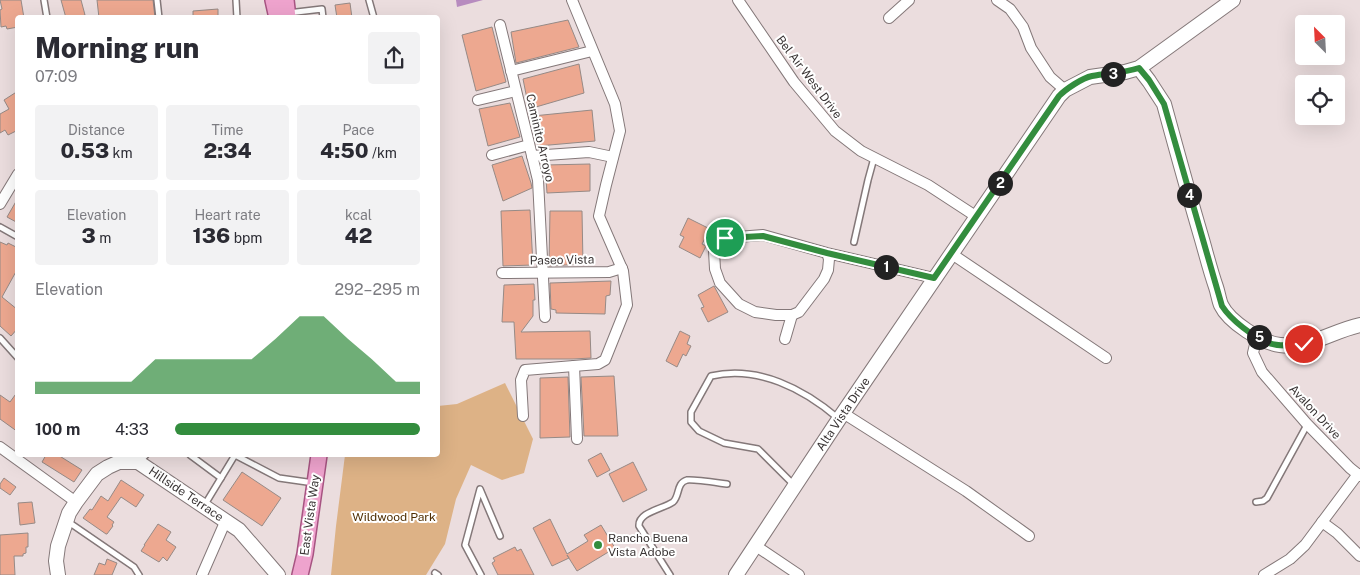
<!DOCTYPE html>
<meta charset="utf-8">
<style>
:root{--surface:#fff;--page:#f2f2f3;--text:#2b2b33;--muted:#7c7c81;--accent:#338d3e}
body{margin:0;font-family:"Public Sans",sans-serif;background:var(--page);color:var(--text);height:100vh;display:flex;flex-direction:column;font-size:19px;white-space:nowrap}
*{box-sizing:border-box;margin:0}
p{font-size:16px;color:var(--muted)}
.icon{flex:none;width:28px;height:28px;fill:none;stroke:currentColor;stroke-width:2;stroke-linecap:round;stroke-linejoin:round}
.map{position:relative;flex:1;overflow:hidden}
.side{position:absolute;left:15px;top:15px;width:425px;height:442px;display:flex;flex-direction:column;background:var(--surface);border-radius:5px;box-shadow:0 5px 20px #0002}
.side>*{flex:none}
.needle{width:32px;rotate:336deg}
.tools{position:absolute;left:1295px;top:15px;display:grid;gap:10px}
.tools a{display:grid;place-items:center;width:50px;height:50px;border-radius:5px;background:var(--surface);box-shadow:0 5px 20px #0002;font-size:25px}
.pin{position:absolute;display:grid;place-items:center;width:42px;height:42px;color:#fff;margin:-21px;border:2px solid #fff;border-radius:50%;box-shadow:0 1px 5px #0007}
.km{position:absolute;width:25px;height:25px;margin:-12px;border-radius:50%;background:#222;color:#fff;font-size:14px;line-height:25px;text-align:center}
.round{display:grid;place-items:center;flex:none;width:52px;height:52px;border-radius:5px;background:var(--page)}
.overview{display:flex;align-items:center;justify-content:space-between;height:85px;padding:0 20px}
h1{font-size:28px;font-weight:800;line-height:38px}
.figures{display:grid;grid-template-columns:repeat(3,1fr);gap:8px;height:85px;padding:5px 20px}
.figures div{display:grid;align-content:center;border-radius:5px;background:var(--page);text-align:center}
.figures b{font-size:21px;font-weight:800}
.figures small{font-size:14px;font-weight:400}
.figures p{font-size:14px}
.chart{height:140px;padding:10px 20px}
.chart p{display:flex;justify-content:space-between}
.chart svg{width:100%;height:90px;margin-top:5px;fill:var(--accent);opacity:.7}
ul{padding:0 20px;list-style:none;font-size:16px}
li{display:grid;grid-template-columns:80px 60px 1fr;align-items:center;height:38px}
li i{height:12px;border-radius:6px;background:var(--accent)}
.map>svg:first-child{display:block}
</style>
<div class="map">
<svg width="1360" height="575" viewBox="0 0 1360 575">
<rect width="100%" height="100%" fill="#ebddde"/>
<polygon fill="#ddb286" points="505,383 533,439 524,473 502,480 471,465 456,499 445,544 426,575 331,575 336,526 345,455 438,455 438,406 457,404"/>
<polygon fill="#b78bbf" points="456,0 483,0 457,7"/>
<g fill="#eda890" stroke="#968a86">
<polygon points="0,0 21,0 24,18 18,18 18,27 7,29 6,26 1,27 0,10 2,9"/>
<polygon points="61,0 81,0 85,15 75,18 66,18"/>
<polygon points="97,0 153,0 155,18 99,18"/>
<polygon points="350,3 352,18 337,18 335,5"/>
<polygon points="218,9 218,18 193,18 193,11"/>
<polygon points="568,20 579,47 516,63 511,32"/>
<polygon points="492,27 506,82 476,91 462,35"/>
<polygon points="579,64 584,93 529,109 523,79"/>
<polygon points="18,91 18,130 8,135 5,130 0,133 0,114 9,109 4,100"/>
<polygon points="510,103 520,137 488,146 479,109"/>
<polygon points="592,110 595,141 538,146 533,116"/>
<polygon points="522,156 531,183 532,188 503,201 492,165"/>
<polygon points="590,164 590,191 547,193 545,165"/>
<polygon points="18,198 18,223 7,217"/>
<polygon points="530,210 533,265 503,266 501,211"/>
<polygon points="550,211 582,211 583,264 549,266"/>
<polygon points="688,218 710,229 702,244 706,246 700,258 679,247 684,237 680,235"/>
<polygon points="0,242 7,245 8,243 18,248 18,268 2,297 18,310 18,328 11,336 0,326"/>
<polygon points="611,281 610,295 606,296 605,314 556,313 556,310 551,309 550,283"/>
<polygon points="534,284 535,300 533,300 533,316 521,332 590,331 591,358 573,359 516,359 514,322 502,322 504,285"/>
<polygon points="714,286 728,312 708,322 701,308 704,307 698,295"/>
<polygon points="680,331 690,336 687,344 691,346 686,356 683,354 677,367 666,361"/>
<polygon points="614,376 618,436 584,436 581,377"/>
<polygon points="568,377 570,437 540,438 540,378"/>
<polygon points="18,391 18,432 0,419 0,395 10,402"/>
<polygon points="601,453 610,470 597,477 588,460"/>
<polygon points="46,455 58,455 82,470 74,482 42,462"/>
<polygon points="633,462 647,490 623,502 609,474"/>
<polygon points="242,472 281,498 262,526 223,500"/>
<polygon points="4,478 16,487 10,495 0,488 0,484"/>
<polygon points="121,480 144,495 136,507 121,497 107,517 114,522 112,525 113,526 107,534 106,534 83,518 90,509 92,510 101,496 108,501"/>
<polygon points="32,502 35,523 20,525 18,503"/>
<polygon points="550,519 567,554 588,541 584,535 601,525 615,548 577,571 567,555 569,558 552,566 533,528"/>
<polygon points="158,524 171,532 166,540 176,547 167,561 163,557 159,562 141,551 145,545 144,545"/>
<polygon points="28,533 28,547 26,547 26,553 23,554 23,556 14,556 15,575 0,575 0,535"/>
<polygon points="515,547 517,551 521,549 534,575 498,575 492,563 495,561 493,558"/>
<polygon points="107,559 117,563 112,575 94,575 99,563 105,565"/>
</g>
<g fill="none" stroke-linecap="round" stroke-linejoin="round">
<defs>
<g id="lane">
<polyline points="44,0 47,18"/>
<polyline points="157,0 159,18"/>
<polyline points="236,0 237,18"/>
<polyline points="369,0 374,18"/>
<polyline points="288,13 322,9 323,18"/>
<polyline points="0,227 18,237"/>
<polyline points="854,242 868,180 874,158"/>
<polyline points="0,338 18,358"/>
<polyline points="190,455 221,478"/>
<polyline points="235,455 279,478 314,483"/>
<polyline points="139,462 146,455"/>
<path d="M 794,485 L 758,449 L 724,443 L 699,431 L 691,422 L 691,412 L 711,376 C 758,365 804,389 839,419"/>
<polyline points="1256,502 1263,501 1267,498 1307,425"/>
<polyline points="204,506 235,455"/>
<polyline points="67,521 134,567 139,575"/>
<polyline points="435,573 438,575"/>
<polyline points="481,575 465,545 480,489 500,536"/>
<path d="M 670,575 L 639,526 C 638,512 663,509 673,502 C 680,496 676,483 687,480 C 693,479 719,483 727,484"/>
</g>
<g id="street">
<polyline points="738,0 794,82 835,131 861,151 928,185 977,217"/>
<polyline points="997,0 1010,9 1023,27 1031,48 1050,77 1065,90"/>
<polyline points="889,18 909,0"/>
<polyline points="500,25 538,180 545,317"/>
<polyline points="511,71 592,51"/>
<polyline points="478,100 516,91"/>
<polyline points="492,155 529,145"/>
<polyline points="532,156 589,152 613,157"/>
<polyline points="0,204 18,174"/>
<polyline points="827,253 829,259 828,270 824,279 799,312 792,315 776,315 755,312 739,304 720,283 715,269 714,251 720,241 725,238 763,235 827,253 934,278"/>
<polyline points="952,254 1106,358"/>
<polyline points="502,273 609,272 622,268"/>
<polyline points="1257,336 1253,353 1262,372 1307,424 1350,468 1360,476"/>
<polyline points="785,339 792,315"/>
<polyline points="574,366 577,439"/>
<polyline points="843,413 966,491 1029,536"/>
<polyline points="523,416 521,380 525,370 598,364 605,360 627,305 623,271 599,216 606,185 620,131 615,104 572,0"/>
<polyline points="0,447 76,502"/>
<polyline points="1322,522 1337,533 1360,556"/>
<polyline points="756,546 799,575"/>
<polyline points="202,575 226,520"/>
<polyline points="1264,575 1290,559 1305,545 1358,474"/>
</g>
<g id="secondary">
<path d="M 1139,68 L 1149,81 L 1164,104 C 1176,148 1188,192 1201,236 C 1206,253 1210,270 1216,287 C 1218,293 1219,300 1221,305 C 1229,322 1262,343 1280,345 C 1309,349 1332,331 1360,325"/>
<polyline points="58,575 56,561 58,546 69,513 76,502 97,474 108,467 119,462 138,462 239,530 278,575"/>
<polyline points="736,575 839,419 1059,96 1065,90 1090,77 1125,72 1139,68 1233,0"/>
</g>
<g id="primary">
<polyline points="273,0 277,18"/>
<polyline points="286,0 288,18"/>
<polyline points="300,575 305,554 319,455"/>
</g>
</defs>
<use href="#lane" stroke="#847879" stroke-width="8"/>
<use href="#street" stroke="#847879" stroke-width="12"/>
<use href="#secondary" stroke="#847879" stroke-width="16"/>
<use href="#primary" stroke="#a75482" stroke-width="18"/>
<use href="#lane" stroke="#fff" stroke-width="5"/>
<use href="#street" stroke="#fff" stroke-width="10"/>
<use href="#secondary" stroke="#fff" stroke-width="14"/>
<use href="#primary" stroke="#eea3cd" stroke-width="15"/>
</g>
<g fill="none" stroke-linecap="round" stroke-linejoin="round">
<defs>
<path id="route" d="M 725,238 L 763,236 L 827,253 L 934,278 L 1059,96 C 1066,89 1082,78 1092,76 C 1108,73 1123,73 1139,68 L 1149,80 L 1164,104 L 1222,306 C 1231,320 1253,337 1269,343 C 1280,347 1293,345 1304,344"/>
</defs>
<use href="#route" stroke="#fff" stroke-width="10"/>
<use href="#route" stroke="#338d3e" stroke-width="6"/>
</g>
<circle fill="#338d3e" stroke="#fff" stroke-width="2" cx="598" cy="545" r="5"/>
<g text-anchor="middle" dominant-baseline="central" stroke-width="4" stroke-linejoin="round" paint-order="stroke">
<g font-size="12" fill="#3a3535" stroke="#fff">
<text transform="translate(809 77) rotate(53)">Bel Air West Drive</text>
<text transform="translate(540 138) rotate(77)">Caminito Arroyo</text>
<text transform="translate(562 260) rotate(-1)">Paseo Vista</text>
<text transform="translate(1315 412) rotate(47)">Avalon Drive</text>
<text transform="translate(843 414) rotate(-56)">Alta Vista Drive</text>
<text transform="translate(186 494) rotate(34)">Hillside Terrace</text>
<text transform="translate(310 515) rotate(-82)">East Vista Way</text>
</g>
<g font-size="12" fill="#4e2e03" stroke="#fff">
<text x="394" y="517">Wildwood Park</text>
</g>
<g font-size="12" fill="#3a3535" stroke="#fff" text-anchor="start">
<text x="608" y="538">Rancho Buena<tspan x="608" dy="14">Vista Adobe</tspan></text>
</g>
</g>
</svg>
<div class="tools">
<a><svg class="needle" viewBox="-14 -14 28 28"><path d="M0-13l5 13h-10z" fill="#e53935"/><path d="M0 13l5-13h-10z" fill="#7c7c81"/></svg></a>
<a><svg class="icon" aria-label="locate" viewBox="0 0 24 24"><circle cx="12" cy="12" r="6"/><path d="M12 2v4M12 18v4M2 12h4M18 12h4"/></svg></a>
</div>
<div class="pin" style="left:725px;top:238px;background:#1e9e55"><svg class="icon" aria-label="arrive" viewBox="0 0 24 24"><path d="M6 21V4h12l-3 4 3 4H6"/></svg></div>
<div class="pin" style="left:1304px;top:344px;background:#d93025"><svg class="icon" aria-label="check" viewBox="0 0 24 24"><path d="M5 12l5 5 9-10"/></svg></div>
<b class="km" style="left:886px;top:267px">1</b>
<b class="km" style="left:1000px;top:183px">2</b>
<b class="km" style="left:1113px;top:74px">3</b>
<b class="km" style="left:1189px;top:195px">4</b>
<b class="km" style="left:1259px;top:337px">5</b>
<section class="side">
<div class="overview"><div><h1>Morning run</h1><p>07:09</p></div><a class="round"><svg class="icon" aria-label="share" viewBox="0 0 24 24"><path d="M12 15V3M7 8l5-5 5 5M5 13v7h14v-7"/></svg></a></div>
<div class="figures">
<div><p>Distance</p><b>0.53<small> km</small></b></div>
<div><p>Time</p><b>2:34</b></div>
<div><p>Pace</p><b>4:50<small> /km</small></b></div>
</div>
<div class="figures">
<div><p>Elevation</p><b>3<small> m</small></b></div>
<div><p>Heart rate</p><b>136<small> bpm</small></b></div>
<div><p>kcal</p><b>42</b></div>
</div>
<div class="chart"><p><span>Elevation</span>292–295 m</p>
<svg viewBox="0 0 160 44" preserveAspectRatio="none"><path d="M0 44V38L10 38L20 38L30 38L40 38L50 27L60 27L70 27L80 27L90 27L100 17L110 6L120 6L130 17L140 27L150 38L160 38V44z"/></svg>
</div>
<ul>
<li><b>100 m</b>4:33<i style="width:100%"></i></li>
</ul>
</section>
</div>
